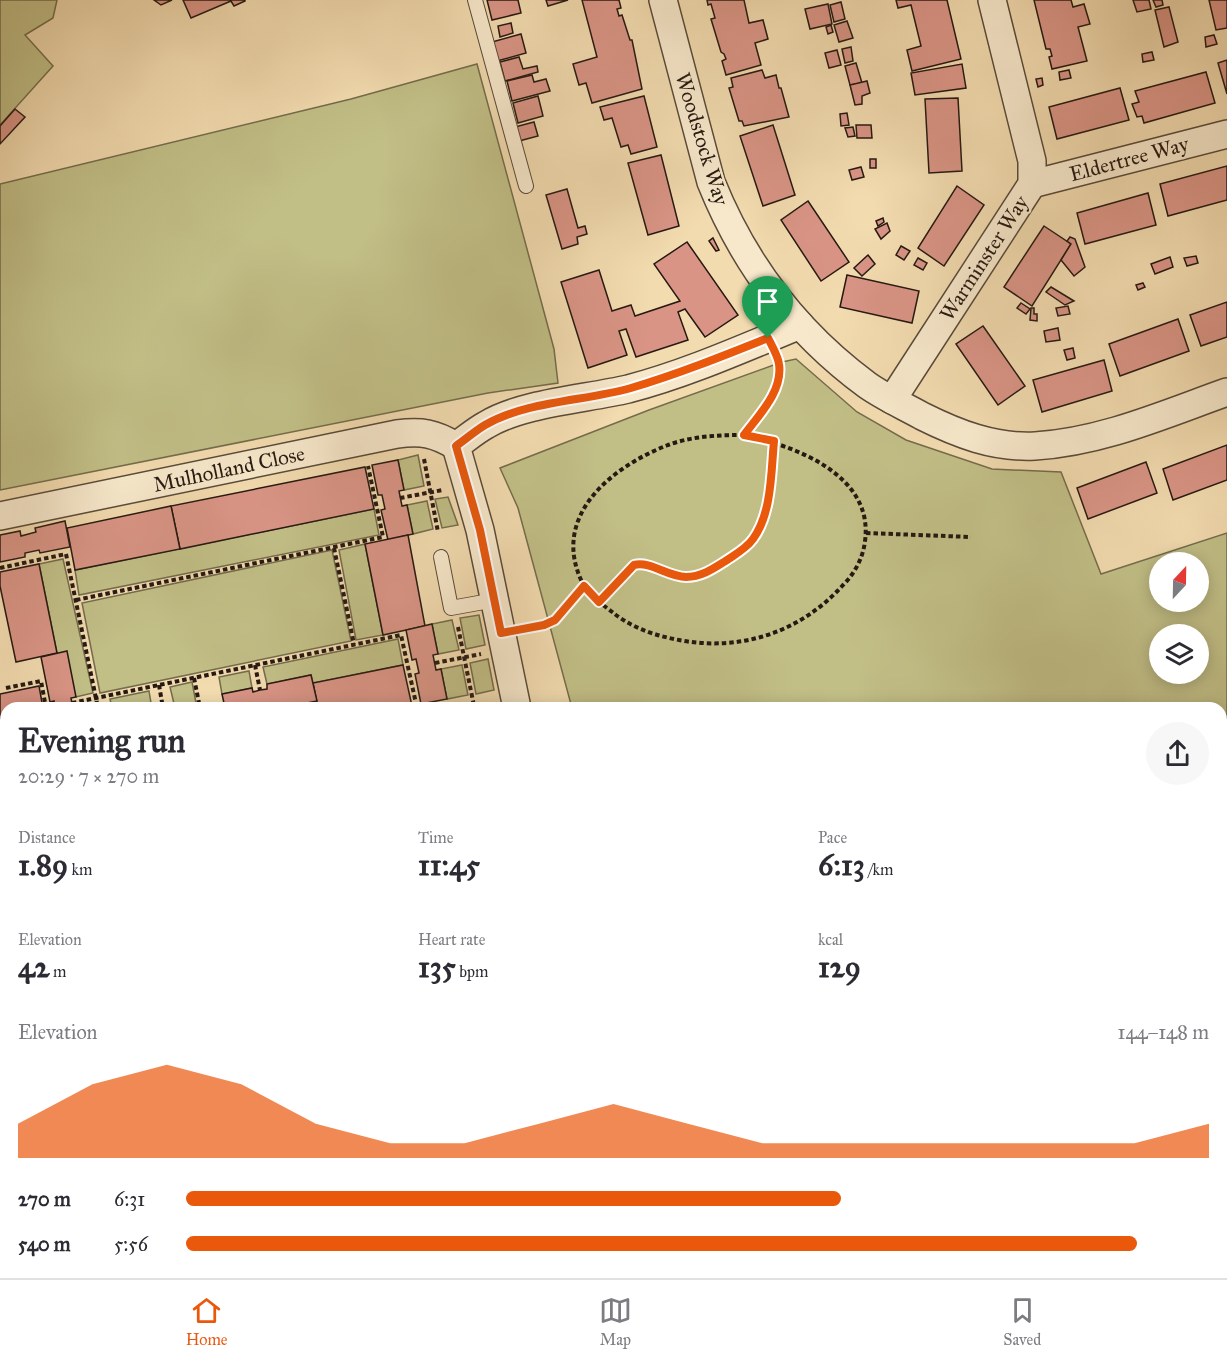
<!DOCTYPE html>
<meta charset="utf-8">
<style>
:root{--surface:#fff;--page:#f7f7f7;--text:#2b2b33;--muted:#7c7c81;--line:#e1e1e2;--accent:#ea580c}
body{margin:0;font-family:"IM FELL Great Primer",serif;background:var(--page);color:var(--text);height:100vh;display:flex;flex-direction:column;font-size:22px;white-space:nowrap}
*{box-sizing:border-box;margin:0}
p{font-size:20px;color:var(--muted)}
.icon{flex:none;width:33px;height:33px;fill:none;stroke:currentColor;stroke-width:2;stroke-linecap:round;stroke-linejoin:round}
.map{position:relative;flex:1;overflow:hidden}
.drawer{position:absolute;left:0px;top:702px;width:1227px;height:576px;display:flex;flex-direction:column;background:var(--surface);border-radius:18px 18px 0 0;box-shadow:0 3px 15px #0003}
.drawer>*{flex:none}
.needle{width:39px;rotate:22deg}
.controls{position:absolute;left:1149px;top:552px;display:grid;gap:12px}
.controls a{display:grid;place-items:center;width:60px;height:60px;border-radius:50%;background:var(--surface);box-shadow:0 3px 15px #0003;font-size:30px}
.pin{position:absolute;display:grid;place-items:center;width:51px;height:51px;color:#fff;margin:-62px -26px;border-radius:50% 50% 50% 0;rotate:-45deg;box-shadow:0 0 6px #0007}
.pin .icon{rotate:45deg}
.round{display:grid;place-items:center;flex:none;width:63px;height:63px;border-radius:32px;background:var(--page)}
.summary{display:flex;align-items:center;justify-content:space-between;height:102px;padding:0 18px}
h1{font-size:33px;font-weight:700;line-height:45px}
.figures{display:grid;grid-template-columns:repeat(3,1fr);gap:9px;height:102px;padding:6px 18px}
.figures div{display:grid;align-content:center}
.figures b{font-size:30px;font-weight:700}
.figures small{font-size:16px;font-weight:400}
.figures p{font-size:16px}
.chart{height:168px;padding:12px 18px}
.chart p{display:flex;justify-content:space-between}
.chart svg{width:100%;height:108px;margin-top:6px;fill:var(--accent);opacity:.7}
ul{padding:0 18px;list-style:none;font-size:20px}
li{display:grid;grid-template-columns:96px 72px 1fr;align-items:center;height:45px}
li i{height:15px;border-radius:8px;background:var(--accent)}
.tabs{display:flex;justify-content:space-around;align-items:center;height:84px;border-top:2px solid var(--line);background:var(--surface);font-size:16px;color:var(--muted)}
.tabs a{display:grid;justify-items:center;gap:3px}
.tabs .on{color:var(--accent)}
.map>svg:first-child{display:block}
</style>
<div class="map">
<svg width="1227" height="1278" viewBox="0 0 1227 1278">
<rect width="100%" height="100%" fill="#f2dbaf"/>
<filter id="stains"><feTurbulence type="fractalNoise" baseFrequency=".00333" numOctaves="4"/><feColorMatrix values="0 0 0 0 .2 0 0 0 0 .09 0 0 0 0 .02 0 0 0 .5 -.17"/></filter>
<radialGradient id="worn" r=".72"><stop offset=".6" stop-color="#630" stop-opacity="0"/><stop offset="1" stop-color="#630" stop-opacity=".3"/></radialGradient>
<g fill="#c1be86" stroke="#746c4c" stroke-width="1.5" fill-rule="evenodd">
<polygon points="0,0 57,0 53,18 25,35 53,66 0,125"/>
<polygon points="477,64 554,349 558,383 488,393 0,490 0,184 351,99"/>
<path d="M 796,359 L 857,412 L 906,440 L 992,469 L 1061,472 L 1101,574 L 1227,533 L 1227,1278 L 418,1278 L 431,1272 L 1221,1272 L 1221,708 L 572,708 L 518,508 L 500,468 L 649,410 L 782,362 ZM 1160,562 L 1198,562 L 1198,602 L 1160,602 ZM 1160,634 L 1198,634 L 1198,674 L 1160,674 Z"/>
<polygon points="418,455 424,486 404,490 398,460"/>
<polygon points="448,497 458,525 442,528 435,499"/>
<polygon points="427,501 433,529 413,534 407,505"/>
<polygon points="374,509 379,535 79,595 75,570"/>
<polygon points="365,544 383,635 356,640 339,550"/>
<polygon points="332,550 351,641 100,693 82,603"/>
<polygon points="63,559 93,693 76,697 57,653 39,564"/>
<polygon points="479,615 485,645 466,649 460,618"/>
<polygon points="452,620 459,650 438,654 432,624"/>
<polygon points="398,639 403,665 313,683 311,675 267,684 263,667"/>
<polygon points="488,659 494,690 476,694 470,663"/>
<polygon points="462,665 468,695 447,699 441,669"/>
<polygon points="249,671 252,688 222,694 219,677"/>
<polygon points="192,682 197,708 175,708 170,687"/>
<polygon points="149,691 151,703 132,708 112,708 110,699"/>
<polygon points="6,786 6,915 0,916 0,787"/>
<polygon points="0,946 6,976 6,1081 0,1082"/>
<polygon points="6,1089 6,1116 0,1117 0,1090"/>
<polygon points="6,1268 6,1272 171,1272 170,1278 0,1278 0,1269"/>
</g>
<g fill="#d99485" stroke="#261912" stroke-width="1.5">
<polygon points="154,0 172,0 161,5"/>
<polygon points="183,0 245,0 245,1 234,6 231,1 191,18"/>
<polygon points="487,0 518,0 521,13 492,20"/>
<polygon points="546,0 568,0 548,6"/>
<polygon points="582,0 619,0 621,8 617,9 619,16 622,15 630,40 632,40 642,89 592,103 586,83 579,85 573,64 597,57"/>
<polygon points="707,0 744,0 749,23 763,20 768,39 755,43 761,65 726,75 722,61 726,59 724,54 721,52 711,19 715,18 711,4 708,5"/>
<polygon points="896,0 947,0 961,59 912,71 907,50 921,46 911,5 898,8"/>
<polygon points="1034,0 1071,0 1073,7 1084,4 1090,24 1078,27 1087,61 1052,69 1049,57 1052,56 1050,49 1046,49"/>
<polygon points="1133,0 1149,0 1151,9 1137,12"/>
<polygon points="1153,0 1162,0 1163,5 1156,7"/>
<polygon points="1209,0 1227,0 1227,28 1216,30"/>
<polygon points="841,2 845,19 834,22 830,5"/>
<polygon points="828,4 832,24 810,29 805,9"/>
<polygon points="1169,7 1178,42 1164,47 1155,10"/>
<polygon points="847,21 853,38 839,42 834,25"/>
<polygon points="511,23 513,33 500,37 498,26"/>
<polygon points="831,25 833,32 828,34 826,27"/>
<polygon points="521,34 526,53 497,61 492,42"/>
<polygon points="1214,35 1217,44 1206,47 1205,37"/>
<polygon points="851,47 853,61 845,63 842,49"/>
<polygon points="837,50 841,65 829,68 825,53"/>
<polygon points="1152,52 1154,60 1143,62 1142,54"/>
<polygon points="519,57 523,69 537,66 538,72 505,81 500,62"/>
<polygon points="1227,60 1227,94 1218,63"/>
<polygon points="856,63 862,83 850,85 845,66"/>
<polygon points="962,64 966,88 915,95 911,73"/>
<polygon points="762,70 765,78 776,75 779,88 781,88 789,117 744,126 742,121 739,121 729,88 733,87 731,78"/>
<polygon points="1069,70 1071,78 1060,80 1059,72"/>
<polygon points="1206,72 1215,103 1144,123 1142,116 1137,117 1132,104 1139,102 1135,91"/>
<polygon points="532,75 534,82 546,79 550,91 512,101 507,81"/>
<polygon points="1042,78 1043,85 1038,87 1036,79"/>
<polygon points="867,81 870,93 862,96 862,104 855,105 850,85"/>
<polygon points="1120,88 1129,120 1057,139 1049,107"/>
<polygon points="538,96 543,116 518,123 513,103"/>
<polygon points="644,96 657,147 631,154 628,145 621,147 612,118 604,120 600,107"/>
<polygon points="958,98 962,171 929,173 925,99"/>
<polygon points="15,109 25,117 0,144 0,126"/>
<polygon points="847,113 849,125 841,126 840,114"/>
<polygon points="534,122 538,136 519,141 515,127"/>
<polygon points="773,125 795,195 763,206 740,136"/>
<polygon points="856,125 871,125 872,138 857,138"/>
<polygon points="853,127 855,136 848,137 845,128"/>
<polygon points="661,155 679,226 648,235 628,163"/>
<rect x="870" y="159" width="6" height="9"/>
<polygon points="1227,166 1227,200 1168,216 1160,184"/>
<polygon points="861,167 864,177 852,180 849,170"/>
<polygon points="957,186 984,205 944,266 918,248"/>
<polygon points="567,189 578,228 585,226 587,234 577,237 578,244 562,249 546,195"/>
<polygon points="1148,193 1156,225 1085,244 1077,213"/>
<polygon points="808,201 849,262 821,281 781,220"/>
<polygon points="883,218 884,222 878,226 876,221"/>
<polygon points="887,223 890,231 881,239 875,229"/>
<polygon points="1044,226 1071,244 1032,306 1004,287"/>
<polygon points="1070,237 1075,239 1085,267 1074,276 1061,260 1071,244 1067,241"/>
<polygon points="713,238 719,250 716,251 709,241"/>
<polygon points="687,242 738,315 705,337 685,309 678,312 688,340 636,357 626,329 619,331 627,355 588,368 561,282 599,270 612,311 631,305 635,316 680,301 654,264"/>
<polygon points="901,246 910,251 904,260 896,255"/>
<polygon points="868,255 875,264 862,276 854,268"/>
<polygon points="1196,256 1198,263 1187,266 1184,258"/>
<polygon points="1170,257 1173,267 1155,274 1151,264"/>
<polygon points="918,258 927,263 923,270 914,265"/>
<polygon points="847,275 919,291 912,323 840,307"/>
<polygon points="1143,283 1145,287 1138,290 1136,285"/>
<polygon points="1051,287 1074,301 1065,305 1046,292"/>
<polygon points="1227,302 1227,337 1201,346 1190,315"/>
<polygon points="1021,303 1030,309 1026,314 1017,308"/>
<polygon points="1068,306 1070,314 1058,316 1056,308"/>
<polygon points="1031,308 1034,308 1034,314 1037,314 1037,321 1030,320"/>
<polygon points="1178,319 1189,351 1120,376 1109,344"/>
<polygon points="983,326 1025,386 998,405 956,344"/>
<polygon points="1058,328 1060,340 1046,342 1044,331"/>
<polygon points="1073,348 1075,358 1067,360 1064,350"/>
<polygon points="1104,360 1112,391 1042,412 1033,380"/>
<polygon points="1227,445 1227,480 1173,500 1163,469"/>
<polygon points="398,460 404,490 399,491 402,506 407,505 413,534 388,540 381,510 385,509 382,495 378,495 372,465"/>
<polygon points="1146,462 1157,493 1088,519 1077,488"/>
<polygon points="365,467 374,509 180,549 171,506"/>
<polygon points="171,506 180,549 75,570 67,528"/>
<polygon points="65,521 70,547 40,553 39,550 25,553 25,557 0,562 0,535 20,531 21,536 36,532 35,528"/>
<polygon points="408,535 425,626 383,635 365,544"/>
<polygon points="39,564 57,653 16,662 0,586 0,572"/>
<polygon points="432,624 438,654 433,655 436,670 441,669 447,699 421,704 415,674 419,673 416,659 412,660 406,630"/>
<polygon points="67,651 76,697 71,698 73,708 55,708 54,701 50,702 41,657"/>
<polygon points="403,665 412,706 318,708 313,683"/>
<polygon points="311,675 317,701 282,708 271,708 271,705 257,708 225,708 222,694 252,688 253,692 260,690 267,689 267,684"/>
<polygon points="39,686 43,708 6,708 6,758 0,759 0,694"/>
<polygon points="6,1116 6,1160 0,1161 0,1117"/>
</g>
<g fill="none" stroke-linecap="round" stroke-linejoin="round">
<defs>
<g id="lane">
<polyline points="475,0 526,186"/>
<polyline points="441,557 451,608 495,600"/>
<polyline points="1221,1245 1227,1243"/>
<polyline points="943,1272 945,1278"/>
<polyline points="1130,1278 1147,1272"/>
</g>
<g id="street">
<path d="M 663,0 L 711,182 C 744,264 795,332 867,385 C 884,397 904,406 922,416 C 958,434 994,448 1035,446 C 1102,442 1165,414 1227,392"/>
<polyline points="1032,184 1227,134"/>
<polyline points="892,400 1032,184 1032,161 992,0"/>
<path d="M 0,516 L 397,434 C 422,431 434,433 456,446"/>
<path d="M 517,708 L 480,530 L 456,446 C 466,439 475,431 486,425 C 522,403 585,399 628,389 C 686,374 744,348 800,325"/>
<polyline points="0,1238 6,1237"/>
</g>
</defs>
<use href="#lane" stroke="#594a39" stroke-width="16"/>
<use href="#street" stroke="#594a39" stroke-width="30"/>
<g stroke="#261912" stroke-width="4" stroke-dasharray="4.5 3" stroke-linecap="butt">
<path d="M 744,435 C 719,435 692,436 668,445 C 611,467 549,517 583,584 C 590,597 605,606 616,615 C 635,629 657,636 679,640 C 741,652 801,632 843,585 C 855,573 863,558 865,541 C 874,475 795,446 744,435 C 760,412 784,390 778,361"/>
<polyline points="424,459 438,532"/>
<polyline points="400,498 443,490"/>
<polyline points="866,533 971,537"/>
<polyline points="334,548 354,644"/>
<polyline points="0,568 66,554 98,708"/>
<polyline points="76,600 383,537 368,466"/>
<path d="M 599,602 L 634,565 C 651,561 668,577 686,577 C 700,577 712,569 724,562 C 734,555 745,549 753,539 C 772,513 771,472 774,441"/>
<polyline points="458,627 474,706"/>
<polyline points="527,628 544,625 555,620 584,586"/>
<polyline points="435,663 481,654"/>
<polyline points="255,665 260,690"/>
<polyline points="194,678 200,708"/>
<polyline points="159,685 163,708"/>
<polyline points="6,688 41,681 46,708"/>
<polyline points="72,703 401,635 417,708"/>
<polyline points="0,783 6,782"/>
<polyline points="1221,828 1227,828"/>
<polyline points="0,920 6,919"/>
<polyline points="0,929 6,959"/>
<polyline points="1221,934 1227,932"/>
<polyline points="0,1087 6,1085"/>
</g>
<use href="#lane" stroke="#f7e8cb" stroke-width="14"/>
<use href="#street" stroke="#f7e8cb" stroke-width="27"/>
</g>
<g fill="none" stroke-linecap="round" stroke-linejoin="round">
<defs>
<path id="route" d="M 768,338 C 772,346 778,356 779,364 C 783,391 759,415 744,435 L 774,441 C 771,472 772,513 753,539 C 746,549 734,555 724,562 C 713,569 701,577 686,577 C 668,577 651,561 634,565 L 599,602 L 584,586 L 555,620 L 544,625 L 501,633 L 480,530 L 456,446 C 466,439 475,431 485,425 C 526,401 586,401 631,388 C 678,374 723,356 768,338 Z"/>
</defs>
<use href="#route" stroke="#fff" stroke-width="12"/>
<use href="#route" stroke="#ea580c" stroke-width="8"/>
</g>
<g text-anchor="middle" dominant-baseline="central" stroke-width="4.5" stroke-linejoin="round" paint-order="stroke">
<g font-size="21" fill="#261912" stroke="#f7e8cb">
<text transform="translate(702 139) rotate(73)">Woodstock Way</text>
<text transform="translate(1129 159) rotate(-15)">Eldertree Way</text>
<text transform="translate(984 258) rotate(-57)">Warminster Way</text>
<text transform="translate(229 469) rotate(-12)">Mulholland Close</text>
</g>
</g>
<rect width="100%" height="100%" filter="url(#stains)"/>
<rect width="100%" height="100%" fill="url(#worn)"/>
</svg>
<div class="controls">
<a><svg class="needle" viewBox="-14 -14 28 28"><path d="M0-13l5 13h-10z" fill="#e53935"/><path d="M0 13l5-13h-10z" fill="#7c7c81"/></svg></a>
<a><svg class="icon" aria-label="layers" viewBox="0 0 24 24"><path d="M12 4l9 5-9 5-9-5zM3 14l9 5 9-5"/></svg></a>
</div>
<div class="pin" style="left:768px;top:338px;background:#1e9e55"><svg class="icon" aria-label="arrive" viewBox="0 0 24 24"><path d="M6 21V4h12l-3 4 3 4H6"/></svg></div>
<section class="drawer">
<div class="summary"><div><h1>Evening run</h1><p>20:29 · 7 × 270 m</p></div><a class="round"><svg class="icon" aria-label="share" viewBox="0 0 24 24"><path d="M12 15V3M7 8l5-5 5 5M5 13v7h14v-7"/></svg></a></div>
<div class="figures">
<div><p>Distance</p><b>1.89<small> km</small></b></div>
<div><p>Time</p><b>11:45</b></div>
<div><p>Pace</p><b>6:13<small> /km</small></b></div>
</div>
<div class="figures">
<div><p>Elevation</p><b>42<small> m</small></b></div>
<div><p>Heart rate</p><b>135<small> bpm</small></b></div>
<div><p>kcal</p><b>129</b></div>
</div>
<div class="chart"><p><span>Elevation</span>144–148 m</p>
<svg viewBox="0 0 160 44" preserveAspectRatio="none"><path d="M0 44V30L10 14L20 6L30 14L40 30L50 38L60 38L70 30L80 22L90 30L100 38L110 38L120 38L130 38L140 38L150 38L160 30V44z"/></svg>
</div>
<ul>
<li><b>270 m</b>6:31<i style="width:64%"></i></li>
<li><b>540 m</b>5:56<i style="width:93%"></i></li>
</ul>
</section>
</div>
<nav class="tabs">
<a class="on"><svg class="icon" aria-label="home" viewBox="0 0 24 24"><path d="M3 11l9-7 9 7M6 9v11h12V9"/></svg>Home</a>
<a><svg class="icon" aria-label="map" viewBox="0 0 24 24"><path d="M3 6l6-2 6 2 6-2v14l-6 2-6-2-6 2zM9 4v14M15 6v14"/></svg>Map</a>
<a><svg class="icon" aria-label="saved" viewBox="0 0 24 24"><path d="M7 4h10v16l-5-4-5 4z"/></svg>Saved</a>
</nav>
